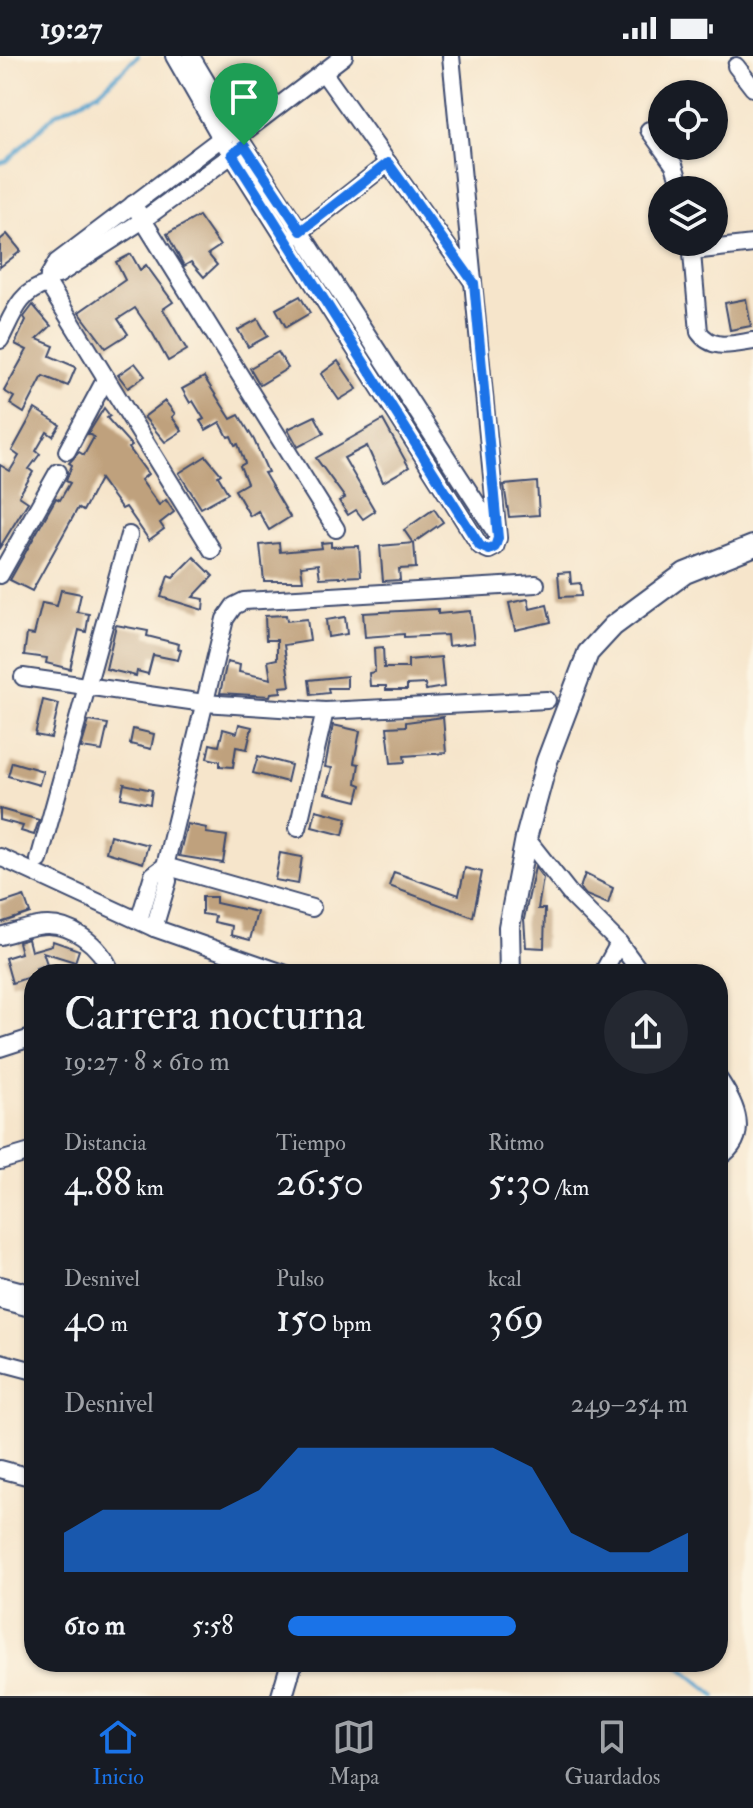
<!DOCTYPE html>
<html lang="es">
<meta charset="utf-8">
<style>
:root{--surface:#171b24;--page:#242831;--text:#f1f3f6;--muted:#9ea1a6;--line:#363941;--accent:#1a73e8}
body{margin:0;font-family:"IM FELL Double Pica",serif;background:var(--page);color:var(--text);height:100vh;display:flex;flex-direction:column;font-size:30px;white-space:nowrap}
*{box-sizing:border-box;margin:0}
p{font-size:26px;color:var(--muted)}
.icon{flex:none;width:44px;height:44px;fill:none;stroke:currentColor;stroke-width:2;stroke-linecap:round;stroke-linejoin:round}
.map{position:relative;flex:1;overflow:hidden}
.details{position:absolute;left:24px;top:908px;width:704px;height:708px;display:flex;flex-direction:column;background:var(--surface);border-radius:32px;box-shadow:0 2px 6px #0004}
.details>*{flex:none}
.buttons{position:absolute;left:648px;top:24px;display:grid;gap:16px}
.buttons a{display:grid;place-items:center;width:80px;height:80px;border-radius:50%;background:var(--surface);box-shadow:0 2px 6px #0004;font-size:40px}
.pin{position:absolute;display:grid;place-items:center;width:68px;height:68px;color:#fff;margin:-82px -34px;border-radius:50% 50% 50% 0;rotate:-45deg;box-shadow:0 0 8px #0007}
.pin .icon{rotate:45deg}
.round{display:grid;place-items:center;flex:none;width:84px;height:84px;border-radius:42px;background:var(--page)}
.head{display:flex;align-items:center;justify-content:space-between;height:136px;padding:0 40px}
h1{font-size:44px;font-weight:600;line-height:60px}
.figures{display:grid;grid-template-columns:repeat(3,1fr);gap:12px;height:136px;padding:8px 40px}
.figures div{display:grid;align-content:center}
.figures b{font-size:40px;font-weight:600}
.figures small{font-size:22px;font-weight:400}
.figures p{font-size:22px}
.chart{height:224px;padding:16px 40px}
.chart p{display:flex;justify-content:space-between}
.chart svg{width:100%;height:144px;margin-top:8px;fill:var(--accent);opacity:.7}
ul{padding:0 40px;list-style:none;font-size:26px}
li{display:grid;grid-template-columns:128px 96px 1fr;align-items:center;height:60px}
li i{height:20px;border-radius:10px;background:var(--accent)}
.status{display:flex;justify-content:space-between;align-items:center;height:56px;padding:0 40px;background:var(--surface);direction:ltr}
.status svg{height:22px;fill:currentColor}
.tabs{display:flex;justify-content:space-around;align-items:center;height:112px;border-top:2px solid var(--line);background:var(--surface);font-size:22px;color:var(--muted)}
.tabs a{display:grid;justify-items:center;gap:4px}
.tabs .on{color:var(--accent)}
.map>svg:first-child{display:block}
</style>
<div class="status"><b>19:27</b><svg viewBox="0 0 49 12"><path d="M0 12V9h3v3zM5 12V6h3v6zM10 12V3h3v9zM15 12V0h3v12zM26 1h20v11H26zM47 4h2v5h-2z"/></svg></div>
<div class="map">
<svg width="753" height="1640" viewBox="0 0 753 1640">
<rect width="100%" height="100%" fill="#fcf5e5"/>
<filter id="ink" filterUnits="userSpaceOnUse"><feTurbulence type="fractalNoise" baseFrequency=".0125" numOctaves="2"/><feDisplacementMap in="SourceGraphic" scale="16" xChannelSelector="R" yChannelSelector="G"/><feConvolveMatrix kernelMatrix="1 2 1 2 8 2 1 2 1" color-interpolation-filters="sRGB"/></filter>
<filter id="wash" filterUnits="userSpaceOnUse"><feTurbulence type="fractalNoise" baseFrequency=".006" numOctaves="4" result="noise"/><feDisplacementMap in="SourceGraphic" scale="32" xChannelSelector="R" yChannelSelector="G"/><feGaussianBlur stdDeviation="1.8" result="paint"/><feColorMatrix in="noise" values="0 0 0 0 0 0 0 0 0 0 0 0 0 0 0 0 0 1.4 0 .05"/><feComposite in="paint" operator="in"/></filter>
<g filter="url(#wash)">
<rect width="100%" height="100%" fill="#f6e5cb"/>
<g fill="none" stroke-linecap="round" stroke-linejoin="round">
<g stroke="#55a2ce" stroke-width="4">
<polyline points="0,107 7,105 55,58 99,36 138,0"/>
<polyline points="674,1606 716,1640"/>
</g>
</g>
<g id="blocks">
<g fill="#bfa17d">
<polygon points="199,160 220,190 208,198 217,209 204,221 191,206 184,210 167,178"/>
<polygon points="7,178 21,195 0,211 0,184"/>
<polygon points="131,198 140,214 146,209 173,246 163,253 187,294 168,305 153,278 135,252 118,263 128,278 106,292 79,256 125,224 116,206"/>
<polygon points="300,240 310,257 286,271 276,253"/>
<polygon points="746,243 751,270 730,274 725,247"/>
<polygon points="33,249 51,270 37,283 54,290 50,300 76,311 68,330 43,320 24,357 10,348 14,341 4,335 27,294 15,288 26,264 24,261"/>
<polygon points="258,263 268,280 248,291 238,274"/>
<polygon points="278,296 288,312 260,329 250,312"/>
<polygon points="338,305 357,333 339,344 321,318"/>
<polygon points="135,307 145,320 128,332 118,319"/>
<polygon points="204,321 231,363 239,359 254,384 268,416 264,417 290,461 269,474 258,455 250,460 235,434 247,427 240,410 245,407 238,388 235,389 231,380 228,381 220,366 206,374 200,365 204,363 193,345 190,347 182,333"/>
<polygon points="165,345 175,358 172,361 182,375 165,386 144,361"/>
<polygon points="104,352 110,360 107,362 132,390 129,392 148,418 141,424 159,449 166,444 174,456 160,467 164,473 149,484 126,451 122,453 100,423 83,455 78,452 32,535 10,524 56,442 60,444 70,427 66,425 72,409 69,407 79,396 84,399 94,381 88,378"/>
<polygon points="35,353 60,369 53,380 47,376 36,395 40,398 29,413 33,416 19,440 28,446 0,491 0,409 10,415 19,400 12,395"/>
<polygon points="315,360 324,377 298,391 288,373"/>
<polygon points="383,364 409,411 383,426 367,390 344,402 375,455 363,463 356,454 348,459 339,445 345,442 316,402"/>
<polygon points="206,400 221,418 218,420 228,437 201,452 179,417"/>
<polygon points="537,426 539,459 509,461 504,429"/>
<polygon points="434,453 443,466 413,487 404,474"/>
<polygon points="331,486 331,491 359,490 361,520 320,522 318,508 301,510 303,525 264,525 260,489 279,487 280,496 322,492 321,487"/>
<polygon points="414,487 416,512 399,513 400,524 383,525 380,490"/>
<polygon points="194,501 213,520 193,541 204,543 203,554 161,541 168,520 173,522"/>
<polygon points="570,516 571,528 580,527 581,540 560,541 558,517"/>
<polygon points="61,534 81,538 77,556 89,558 86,576 79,574 70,613 46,607 47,602 24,599 27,578 34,579 42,547 57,550"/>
<polygon points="528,543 530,553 547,549 551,566 515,574 509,547"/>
<polygon points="438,553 438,558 470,555 474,587 448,590 447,579 404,581 404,578 365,581 363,557"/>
<polygon points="286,559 287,565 307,563 310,585 284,589 290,630 280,631 281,636 271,637 270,640 220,637 227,606 240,609 239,616 271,623 268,605 277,603 277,584 266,584 265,560"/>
<polygon points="345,561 347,578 328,581 326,564"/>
<polygon points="116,569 148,575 147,580 179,588 178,593 181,594 178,604 153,599 148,618 137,615 136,620 106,613"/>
<polygon points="383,591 384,612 408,612 408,604 441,601 444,631 426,634 425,628 407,629 407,634 386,634 386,630 370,630 369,617 375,616 374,592"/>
<polygon points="347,620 347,632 328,632 329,637 311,639 309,624"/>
<polygon points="43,644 59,648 51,682 35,679"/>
<polygon points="443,661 446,697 404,700 405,706 391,707 387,671 406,670 406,666"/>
<polygon points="89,665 108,668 102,695 81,692"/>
<polygon points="239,668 252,671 247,693 236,691 233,711 220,710 220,705 207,702 210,688 219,690 223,673 237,677"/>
<polygon points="333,669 360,675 354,707 359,708 356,727 361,729 357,745 325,737 332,712 325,711"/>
<polygon points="133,673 154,678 151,693 130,688"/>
<polygon points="258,700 291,709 287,726 253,717"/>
<polygon points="12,706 43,715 39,729 8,720"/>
<polygon points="124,728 152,734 150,748 121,742"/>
<polygon points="0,753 39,764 34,779 21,775 23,770 0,764"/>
<polygon points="316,754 347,762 343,779 312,771"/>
<polygon points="187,768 207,772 206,777 227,780 223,807 179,800"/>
<polygon points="110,779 148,789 143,807 106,796"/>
<polygon points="280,797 302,801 298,828 275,824"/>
<polygon points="535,811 543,822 538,853 545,853 544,892 526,891 524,863"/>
<polygon points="465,812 482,816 473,861 389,830 394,816 459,839"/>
<polygon points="585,818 613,832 608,848 586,839 580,832"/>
<polygon points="24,840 30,857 0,867 0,848"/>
<polygon points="202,841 216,841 216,847 257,856 250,884 231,879 232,870 214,866 215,860 202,858"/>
<polygon points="28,883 31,895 52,889 53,885 79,894 75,906 43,896 47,908 36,912 38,918 12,927 5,902 21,897 18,886"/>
</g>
</g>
</g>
<g filter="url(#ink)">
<use href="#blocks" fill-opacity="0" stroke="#3c4a6e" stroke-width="2"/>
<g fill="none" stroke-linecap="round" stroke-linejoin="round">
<defs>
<g id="minor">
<polyline points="174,0 221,82 480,490 489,494 495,491 498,482 451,0"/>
<polyline points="191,0 244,89 496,477"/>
<polyline points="736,10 753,32"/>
<polyline points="323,16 473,226"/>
<polyline points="247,74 344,0"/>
<polyline points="649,74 674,109 682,134"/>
<polyline points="133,148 336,473"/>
<polyline points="295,180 388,107"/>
<path d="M 691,186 L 699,276 C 712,295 733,288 753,285"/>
<polyline points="693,195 753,188"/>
<polyline points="49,220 58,219 143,164 240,93"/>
<path d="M 0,284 C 13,259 19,235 48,228"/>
<polyline points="67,395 106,322"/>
<polyline points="212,494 48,228 49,220 57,206 228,77"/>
<polyline points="0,519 58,416"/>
<polyline points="23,621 204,647 325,655 547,644"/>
<polyline points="298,772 325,655"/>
<polyline points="526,782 571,839 619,887 642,918"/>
<polyline points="0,801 154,872 286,918"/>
<polyline points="39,804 129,479"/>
<polyline points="165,810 312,852"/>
<polyline points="139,864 153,819 165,810"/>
<polyline points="154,872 168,825 165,810 225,563 234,550 244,545 536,528"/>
<path d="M 0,880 C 12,877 25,872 37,870 C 70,864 101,889 112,918"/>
<polyline points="602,918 619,887"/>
<polyline points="0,992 34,981"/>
<path d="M 718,1022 C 736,1048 752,1081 718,1102"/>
<polyline points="0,1105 34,1095"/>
<polyline points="0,1229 34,1238"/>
<polyline points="0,1244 34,1253"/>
<polyline points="0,1306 34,1315"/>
<polyline points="0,1413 34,1422"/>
</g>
<g id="major">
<polyline points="510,918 509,871 526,782 547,705 588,597 613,570 685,517 753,490"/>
<polyline points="282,1640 292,1606"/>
</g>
</defs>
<use href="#minor" stroke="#3c4a6e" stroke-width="20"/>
<use href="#major" stroke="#3c4a6e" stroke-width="24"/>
<use href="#minor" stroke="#fff" stroke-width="16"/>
<use href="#major" stroke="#fff" stroke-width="20"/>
</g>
</g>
<g fill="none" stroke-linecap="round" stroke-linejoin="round" filter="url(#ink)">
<defs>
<polygon id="route" points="244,89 301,175 388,107 474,227 498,482 495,491 489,494 480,490 232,98"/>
</defs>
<use href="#route" stroke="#fff" stroke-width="16"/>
<use href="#route" stroke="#1a73e8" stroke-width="10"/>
</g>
</svg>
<div class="buttons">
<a><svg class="icon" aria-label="locate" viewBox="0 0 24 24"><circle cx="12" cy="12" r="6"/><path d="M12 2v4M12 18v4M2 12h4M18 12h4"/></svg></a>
<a><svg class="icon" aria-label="layers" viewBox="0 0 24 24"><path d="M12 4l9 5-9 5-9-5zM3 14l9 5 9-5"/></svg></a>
</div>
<div class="pin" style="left:244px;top:89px;background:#1e9e55"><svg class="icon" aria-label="arrive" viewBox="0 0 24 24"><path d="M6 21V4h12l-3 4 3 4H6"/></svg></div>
<section class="details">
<div class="head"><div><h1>Carrera nocturna</h1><p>19:27 · 8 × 610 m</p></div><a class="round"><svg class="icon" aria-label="share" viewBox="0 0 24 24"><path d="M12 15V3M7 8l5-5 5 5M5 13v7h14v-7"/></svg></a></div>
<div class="figures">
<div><p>Distancia</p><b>4.88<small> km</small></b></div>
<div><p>Tiempo</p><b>26:50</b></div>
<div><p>Ritmo</p><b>5:30<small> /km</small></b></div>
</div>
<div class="figures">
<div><p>Desnivel</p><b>40<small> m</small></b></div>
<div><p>Pulso</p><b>150<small> bpm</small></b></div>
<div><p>kcal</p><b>369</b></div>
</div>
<div class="chart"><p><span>Desnivel</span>249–254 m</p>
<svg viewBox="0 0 160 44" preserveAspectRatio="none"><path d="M0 44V32L10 25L20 25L30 25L40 25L50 19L60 6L70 6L80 6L90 6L100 6L110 6L120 12L130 32L140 38L150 38L160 32V44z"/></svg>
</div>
<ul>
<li><b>610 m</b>5:58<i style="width:57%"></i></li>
</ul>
</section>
</div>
<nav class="tabs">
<a class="on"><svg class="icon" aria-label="home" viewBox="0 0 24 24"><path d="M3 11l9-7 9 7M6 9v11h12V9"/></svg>Inicio</a>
<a><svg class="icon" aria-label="map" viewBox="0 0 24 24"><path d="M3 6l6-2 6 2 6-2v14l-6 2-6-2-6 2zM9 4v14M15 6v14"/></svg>Mapa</a>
<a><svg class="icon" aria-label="saved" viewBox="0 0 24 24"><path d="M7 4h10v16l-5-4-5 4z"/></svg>Guardados</a>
</nav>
